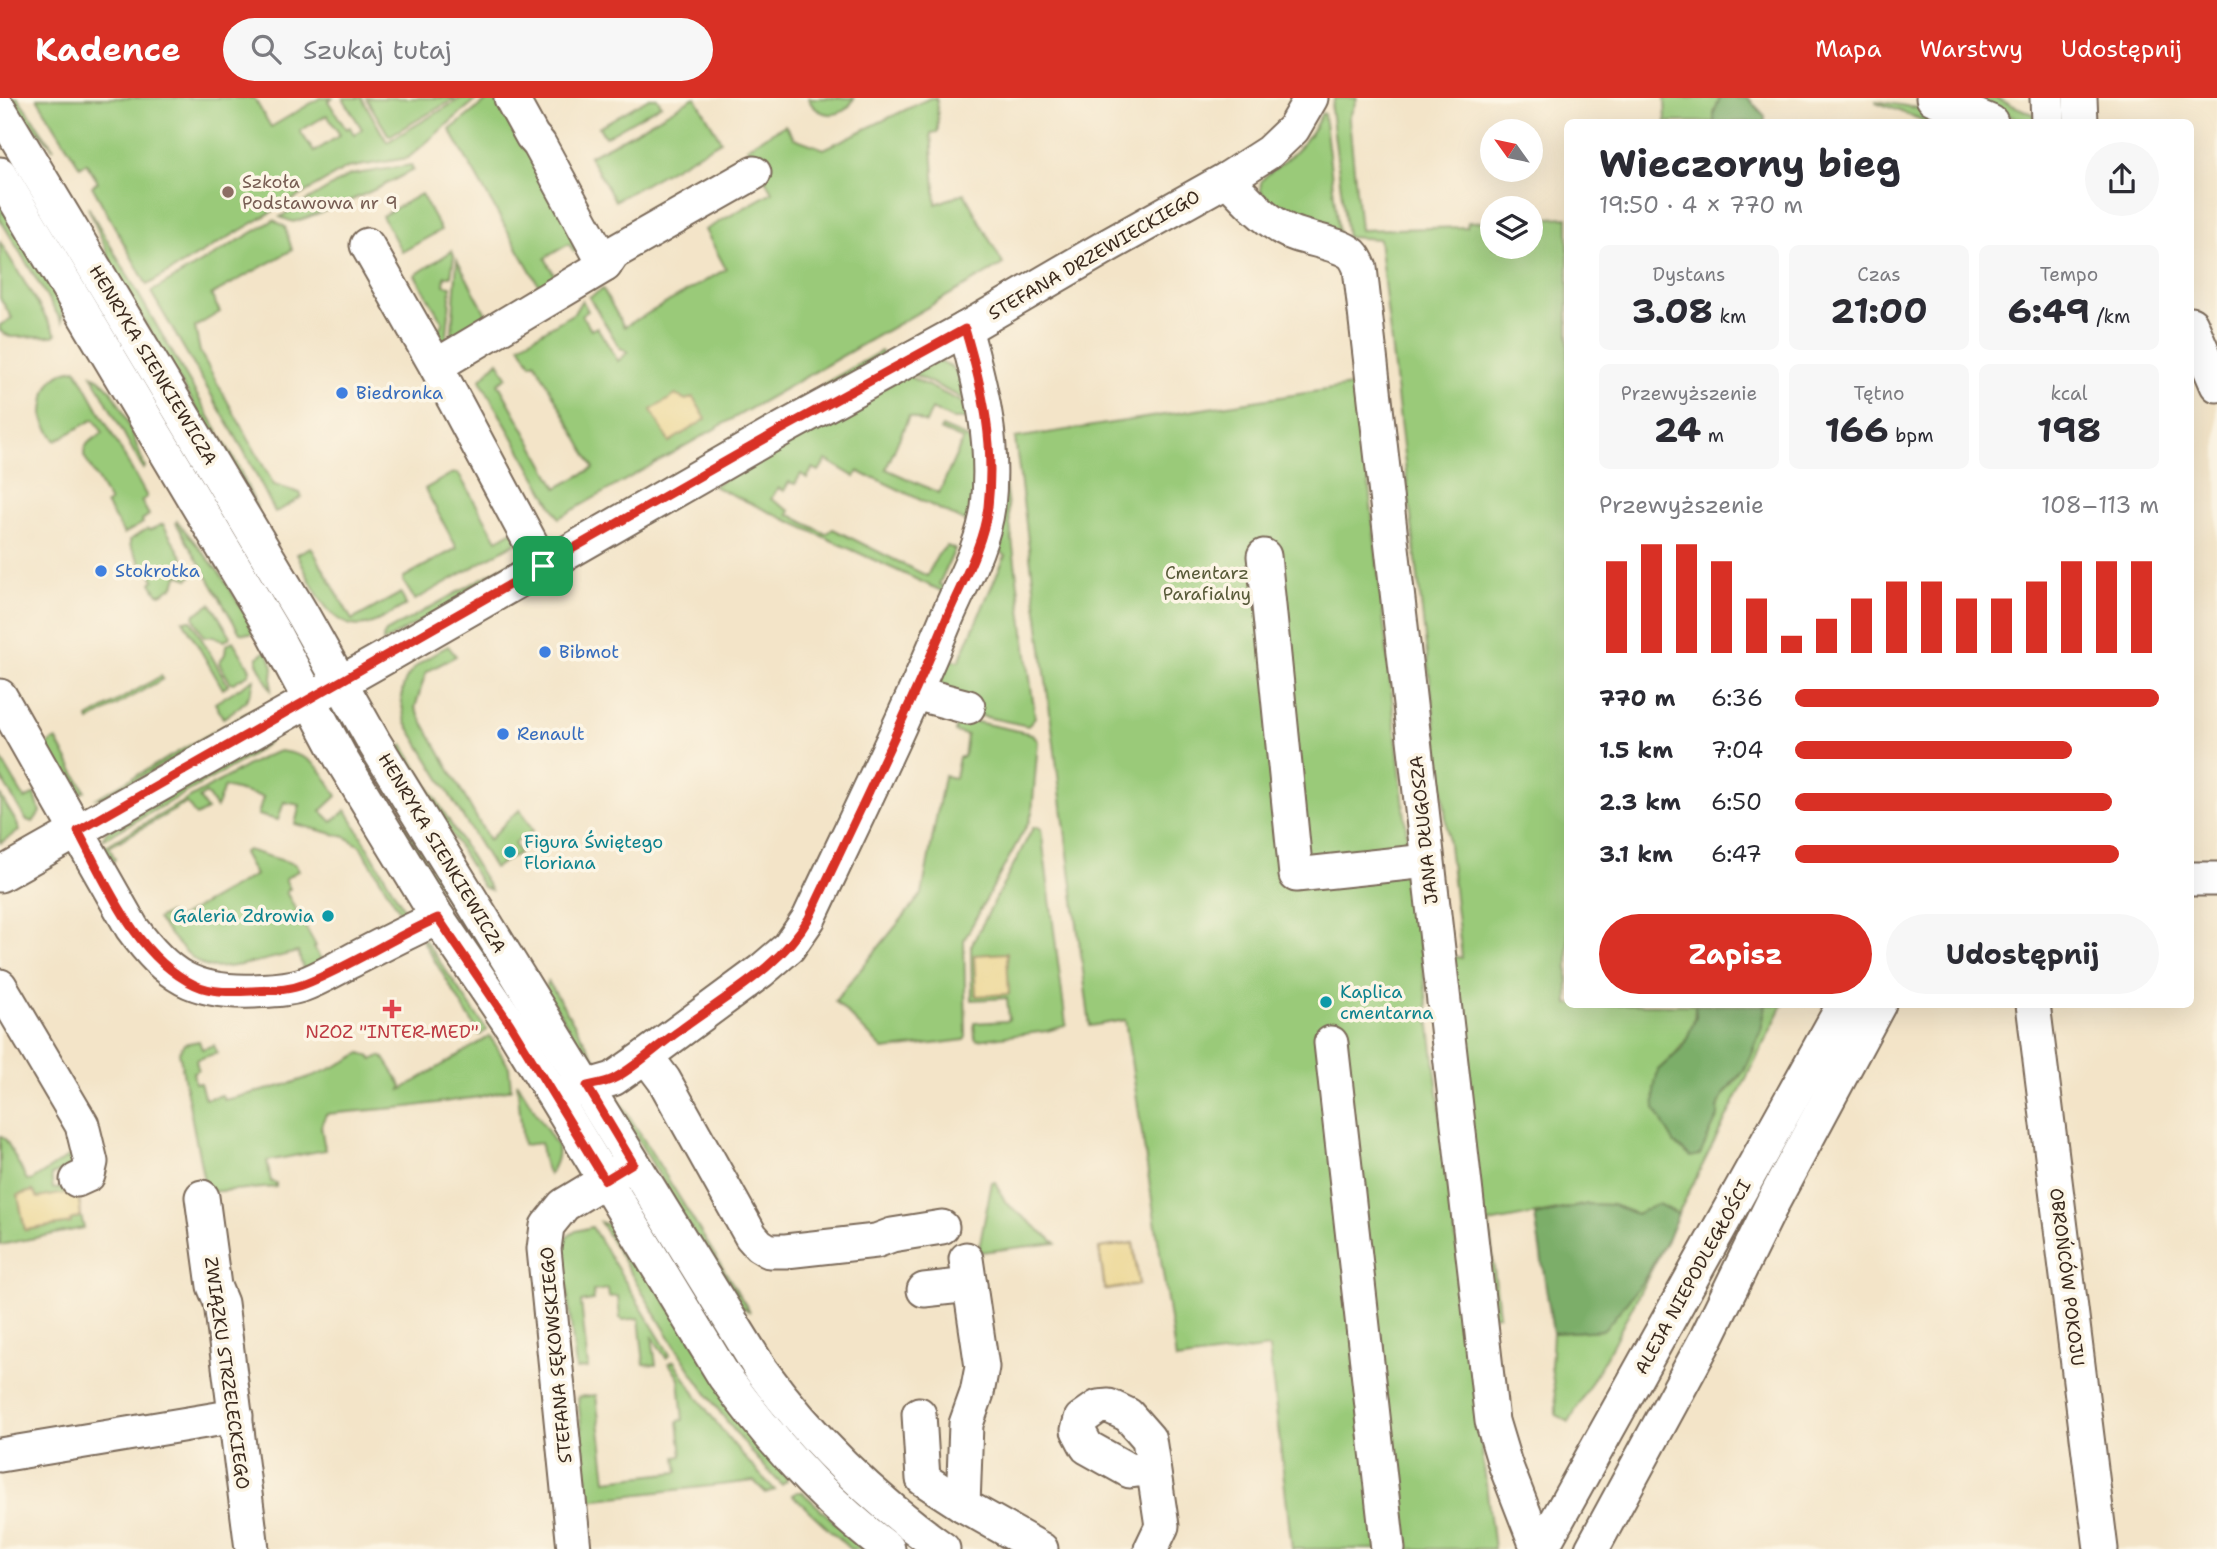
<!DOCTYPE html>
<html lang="pl">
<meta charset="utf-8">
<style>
:root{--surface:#fff;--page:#f7f7f7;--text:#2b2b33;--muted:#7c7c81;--accent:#d93025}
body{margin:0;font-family:"Shantell Sans",sans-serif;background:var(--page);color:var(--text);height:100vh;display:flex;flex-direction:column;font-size:26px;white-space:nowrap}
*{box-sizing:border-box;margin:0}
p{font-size:23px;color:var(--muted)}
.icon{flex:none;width:38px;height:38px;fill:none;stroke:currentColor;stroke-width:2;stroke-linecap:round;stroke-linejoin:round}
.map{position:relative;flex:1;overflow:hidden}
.drawer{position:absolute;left:1564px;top:21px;width:630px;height:889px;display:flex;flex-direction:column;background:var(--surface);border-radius:10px;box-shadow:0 7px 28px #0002}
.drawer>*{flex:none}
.needle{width:46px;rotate:303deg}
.tools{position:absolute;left:1480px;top:21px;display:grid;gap:14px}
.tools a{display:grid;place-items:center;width:63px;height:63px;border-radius:50%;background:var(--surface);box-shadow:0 7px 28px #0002;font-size:35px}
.pin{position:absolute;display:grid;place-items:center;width:60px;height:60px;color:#fff;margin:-30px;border-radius:14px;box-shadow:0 4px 10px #0006}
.round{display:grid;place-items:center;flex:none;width:74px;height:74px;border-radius:37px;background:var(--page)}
.head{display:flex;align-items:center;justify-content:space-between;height:119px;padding:0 35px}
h1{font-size:38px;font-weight:700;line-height:52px}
.metrics{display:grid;grid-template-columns:repeat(3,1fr);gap:10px;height:119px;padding:7px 35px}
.metrics div{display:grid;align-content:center;border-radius:10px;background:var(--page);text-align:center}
.metrics b{font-size:35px;font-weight:700}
.metrics small{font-size:19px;font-weight:400}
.metrics p{font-size:19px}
.chart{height:196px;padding:14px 35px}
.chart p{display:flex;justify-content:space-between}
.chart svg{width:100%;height:126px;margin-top:7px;stroke:var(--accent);stroke-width:6}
.cta{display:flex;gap:14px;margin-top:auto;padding:14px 35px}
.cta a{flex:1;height:80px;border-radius:42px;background:var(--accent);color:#fff;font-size:28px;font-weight:700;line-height:80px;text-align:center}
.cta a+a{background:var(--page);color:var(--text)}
ul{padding:0 35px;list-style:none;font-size:23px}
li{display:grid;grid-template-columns:112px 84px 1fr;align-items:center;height:52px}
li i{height:18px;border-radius:9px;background:var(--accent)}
header{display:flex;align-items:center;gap:42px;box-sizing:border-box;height:98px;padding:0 35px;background:var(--accent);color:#fff}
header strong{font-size:33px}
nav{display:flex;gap:38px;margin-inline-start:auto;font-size:24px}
.search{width:490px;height:63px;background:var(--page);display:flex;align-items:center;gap:18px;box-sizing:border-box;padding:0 24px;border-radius:38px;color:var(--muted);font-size:26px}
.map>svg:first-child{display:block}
</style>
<header>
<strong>Kadence</strong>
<div class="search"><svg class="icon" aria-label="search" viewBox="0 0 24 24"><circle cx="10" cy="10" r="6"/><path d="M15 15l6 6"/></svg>Szukaj tutaj</div>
<nav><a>Mapa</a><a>Warstwy</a><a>Udostępnij</a></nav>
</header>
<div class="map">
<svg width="2217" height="1451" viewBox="0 0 2217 1451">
<rect width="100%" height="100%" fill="#fcf5e5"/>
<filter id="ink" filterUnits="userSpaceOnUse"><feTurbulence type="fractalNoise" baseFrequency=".0143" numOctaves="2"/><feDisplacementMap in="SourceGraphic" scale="14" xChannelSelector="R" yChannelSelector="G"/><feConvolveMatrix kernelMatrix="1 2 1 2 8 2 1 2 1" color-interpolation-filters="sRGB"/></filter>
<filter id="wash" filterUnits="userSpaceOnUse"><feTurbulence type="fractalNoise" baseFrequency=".00686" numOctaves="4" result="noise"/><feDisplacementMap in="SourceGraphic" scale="28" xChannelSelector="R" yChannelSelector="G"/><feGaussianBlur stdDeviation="1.57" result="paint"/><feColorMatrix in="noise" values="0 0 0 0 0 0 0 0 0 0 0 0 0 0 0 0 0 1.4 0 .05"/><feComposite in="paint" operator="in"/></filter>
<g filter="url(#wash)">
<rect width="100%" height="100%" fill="#f3e4c8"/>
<g fill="#9aca79" stroke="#6a7a4c" stroke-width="2" fill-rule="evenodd">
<polygon points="11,0 18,0 54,51 17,10"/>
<path d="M 37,0 L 254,0 L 271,29 L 320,0 L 332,0 L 328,3 L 346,31 L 350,29 L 354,37 L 362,31 L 343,0 L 362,0 L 387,44 L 462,0 L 478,0 L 408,60 L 347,70 L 147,187 L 92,88 L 98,84 L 86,65 L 80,69 ZM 327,17 L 340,37 L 314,54 L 300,33 Z"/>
<polygon points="366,0 456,0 389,38"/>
<polygon points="490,0 502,0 581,150 574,154 569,146 545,160 559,185 542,193 450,32"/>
<polygon points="649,0 657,0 661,7 605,39 599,29"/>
<polygon points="693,0 696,0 721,43 615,103 589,58 618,43"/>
<path d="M 808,0 L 854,0 C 845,22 817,21 808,0 Z"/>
<polygon points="930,0 937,0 938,34 931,35 936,106 964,95 1003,166 559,420 480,282 498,263 507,279 498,285 557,390 594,370 535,264 531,266 520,247 574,215 582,202 588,213 582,217 591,232 597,229 618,263 628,254 620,250 589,199 603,191 624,229 726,171 705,132 772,94 747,49 785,27 794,40 824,51"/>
<path d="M 1335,0 L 1357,0 L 1349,21 L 1360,132 L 1467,129 L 1468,124 L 1493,123 L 1493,149 L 1531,149 L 1531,121 L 1568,119 L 1568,906 L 1695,907 C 1696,937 1679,953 1658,972 L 1718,1018 C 1718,994 1734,990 1745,971 C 1756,951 1762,929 1766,907 L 1783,907 L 1678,1116 L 1658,1106 L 1636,1116 L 1613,1107 L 1588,1106 L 1489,1125 L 1499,1217 L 1492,1218 L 1448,857 L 1462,860 L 1379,141 L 1347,139 L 1331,11 Z"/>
<polygon points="1665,0 1720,0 1714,15 1714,24 1666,24"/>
<path d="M 1978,0 L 1995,0 L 2038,18 L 2040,24 C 2013,24 2001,14 1978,0 Z"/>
<polygon points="1876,3 1924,11 1930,15 1937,24 1927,24 1876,4"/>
<path d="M 1322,15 L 1324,16 L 1339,138 L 1310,131 L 1262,97 C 1261,90 1259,86 1263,81 C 1269,74 1278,69 1285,63 C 1301,50 1313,35 1322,15 Z"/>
<path d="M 411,67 L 413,72 C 374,93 335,111 293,124 L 280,119 L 350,77 Z"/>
<polygon points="421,96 441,132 402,154 382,118"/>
<polygon points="0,105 63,211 62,224 0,121"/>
<polygon points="88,109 238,368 257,410 118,180"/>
<polygon points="274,122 285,129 292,152 211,197 220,214 195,229 200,254 274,387 300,395 302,399 280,412 275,414 244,353 151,194"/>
<polygon points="0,144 56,236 53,238 11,239 0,233 0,227 12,220 0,200"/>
<polygon points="452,153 454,158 451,178 445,178 444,187 451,188 446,250 435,235 443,225 415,177"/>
<polygon points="457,162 491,225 451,248"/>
<polygon points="881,253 885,260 827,290 824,286"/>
<path d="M 934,264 C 958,263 964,286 972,305 L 911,275 Z"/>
<path d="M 76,271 L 147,399 L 141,403 L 149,417 L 142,422 L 143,425 L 124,436 L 106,406 L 110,404 L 84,358 C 84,344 92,342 103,335 L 94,321 L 56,343 C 52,337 46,329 44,323 C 42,317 43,311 44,305 C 46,286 56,273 76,271 Z"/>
<path d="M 92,277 C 120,288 133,342 145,369 L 143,371 Z"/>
<polygon points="906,277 972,309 971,321 952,321 932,311 926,325 909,318 886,371 939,395 963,342 940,332 942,329 966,339 979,354 976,429 875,380 869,379 858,373 855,379 826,362 819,373 813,370 807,380 801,376 795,386 789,384 784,393 778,390 771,401 790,413 788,416 826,436 833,431 927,478 938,456 947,448 955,451 939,486 949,492 946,495 713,388"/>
<polygon points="1358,287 1410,765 1494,1451 1292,1451 1269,1250 1176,1262 1125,922 1090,928 1015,340"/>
<polygon points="458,375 497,442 513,433 517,444 415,502 403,483 404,479 457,450 425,391 451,376"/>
<polygon points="1004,379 1035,619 1028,628 972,616 935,587 942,565 950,562 959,563 1005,458 997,448 996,442"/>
<polygon points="177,423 220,475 255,532 251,536 240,535 176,425"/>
<polygon points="163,426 193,477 188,481 180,477 177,478 174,488 161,496 157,495 151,485 154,482 148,470 144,471 130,447 130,442 147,431 150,432"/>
<path d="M 311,449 L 352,522 L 401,495 L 406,507 C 394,513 380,524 366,527 C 329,535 310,482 297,456 Z"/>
<polygon points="513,463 514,466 507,474 383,544 383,539 386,534"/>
<polygon points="211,506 230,537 229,540 224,543 214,538 204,539 194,520 195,516"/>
<polygon points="183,522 191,522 228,587 223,591"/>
<polygon points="233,543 250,571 249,576 233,585 230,584 219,565 225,556 226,547"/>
<path d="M 448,548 L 456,558 L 426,574 L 415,610 L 489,742 L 511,719 L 520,712 L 533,733 L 514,745 L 519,755 L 494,770 L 406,625 C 392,581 412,568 448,548 Z"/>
<polygon points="267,552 273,569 271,592 257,565 258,559"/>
<polygon points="161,578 163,581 89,623 88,620"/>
<path d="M 254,581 C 252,602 240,609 223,620 L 215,605 Z"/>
<polygon points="252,612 258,613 104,700 97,700"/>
<polygon points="958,620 1032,636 1038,643 1032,715 1029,723 964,842 966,939 964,942 884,952 835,903 922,796 944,678 955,680 959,659 964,659 967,637 955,634"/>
<path d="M 271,640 C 267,649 255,652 249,659 L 102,742 L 106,734 Z"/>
<polygon points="56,641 85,693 81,695 62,680 45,652 49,645"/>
<polygon points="403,647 491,792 483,789 399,650"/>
<path d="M 280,653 C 313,657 322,671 337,698 L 321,713 L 332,724 L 346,712 L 410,821 L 403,819 L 401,815 L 360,748 L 345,739 L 295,726 L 300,707 L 284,704 L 278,722 L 258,717 L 263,699 L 224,689 L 216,710 L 206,695 L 199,700 L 207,712 L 196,718 L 187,705 L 109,749 L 115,761 L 113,764 L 100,751 L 250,666 L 266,658 Z"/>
<polygon points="0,659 25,701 35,696 40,714 33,724 26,722 0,678"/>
<polygon points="368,666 478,847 477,849 362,669"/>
<polygon points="0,697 18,727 19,733 0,745"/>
<polygon points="1038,729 1041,731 1066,926 1065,928 1047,933 977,942 975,940 974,925 1007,923 1009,921 1007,900 972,902 971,848 1033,730"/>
<path d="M 247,752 L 295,766 L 299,772 L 285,781 L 290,791 L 286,794 L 316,848 L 314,850 L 323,864 L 304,874 L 298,854 C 279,858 221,875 205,868 C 189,861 168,835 157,821 L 168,815 L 177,821 L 255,777 L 243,755 Z"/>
<polygon points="424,841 487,932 480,937 422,842"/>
<polygon points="548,883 596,962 582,951 545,891"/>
<path d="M 490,938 L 509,969 L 511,991 L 479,999 L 408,1009 L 326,1016 L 321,1028 L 325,1052 L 267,1063 L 271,1084 L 276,1085 L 276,1089 L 206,1094 L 179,954 L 184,946 L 199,943 L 202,951 L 214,947 L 217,955 L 196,962 L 198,972 L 193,974 L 195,985 L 200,985 L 205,1001 L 222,997 L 224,1002 C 272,991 318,981 361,955 L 370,959 L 372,962 L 380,958 L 384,960 L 402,988 L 401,992 Z"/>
<path d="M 517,984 L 557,1048 C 559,1059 555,1067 549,1077 L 543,1062 L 541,1045 L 523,1047 Z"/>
<polygon points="618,1000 750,1214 736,1205 617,1007"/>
<path d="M 0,1038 L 6,1042 L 27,1082 L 31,1083 L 83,1049 C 77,1068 69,1071 51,1077 L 53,1091 L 68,1089 L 69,1095 L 38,1100 L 33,1093 L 18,1097 L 25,1132 L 70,1125 L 70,1122 L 81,1118 L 84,1130 L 0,1147 Z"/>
<polygon points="992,1084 995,1084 1006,1105 1056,1145 981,1154 979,1150"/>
<path d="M 600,1124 L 611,1128 L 619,1135 L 786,1379 L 787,1383 L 782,1387 C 706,1311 656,1215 600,1124 Z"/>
<polygon points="592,1129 670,1257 666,1260 652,1238 656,1267 644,1266 639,1220 623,1222 620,1220 618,1198 609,1199 608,1191 593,1193 594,1202 581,1204 588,1270 576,1271 565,1173 564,1145 567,1139 576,1133"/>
<polygon points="1668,1140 1613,1246 1569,1324 1556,1317 1556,1305 1551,1268 1553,1235 1604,1232 1643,1183"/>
<path d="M 674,1263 C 703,1310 736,1353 775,1392 L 766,1395 L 754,1383 L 589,1402 L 578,1299 L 596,1297 L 606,1382 L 678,1374 L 676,1359 L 682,1358 L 678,1323 L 683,1322 L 679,1281 L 669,1265 Z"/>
<polygon points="797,1394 802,1394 864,1451 850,1451 792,1397"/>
</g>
<g fill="#7bae69" stroke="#5b6c44" stroke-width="2">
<polygon points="1720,0 1748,0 1765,18 1765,24 1714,24 1714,15"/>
<polygon points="1695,907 1766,907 1761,932 1744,973 1731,986 1718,1006 1718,1018 1700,1057 1691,1059 1675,1046 1655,1011 1654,990 1658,972 1683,950 1696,918"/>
<polygon points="1588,1106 1613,1107 1636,1116 1658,1106 1678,1116 1668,1140 1643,1183 1604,1232 1553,1235 1535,1118"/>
</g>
<g fill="#eeda9e" stroke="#94825e" stroke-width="2">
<polygon points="676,297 686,302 693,299 706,321 669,344 651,312"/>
<polygon points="1007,855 1009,896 976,898 974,857"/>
<polygon points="33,1093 38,1100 78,1093 81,1118 70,1122 71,1125 25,1132 18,1097"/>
<polygon points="1133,1145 1139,1187 1105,1192 1099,1150"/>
</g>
</g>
<g filter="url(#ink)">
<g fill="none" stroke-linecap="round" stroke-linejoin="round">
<defs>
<g id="minor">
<polyline points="511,0 532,38 539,46 605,167"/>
<polyline points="1933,0 1991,24"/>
<polyline points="2047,0 2048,24"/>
<polyline points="2080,0 2081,24"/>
<path d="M 0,12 L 303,518 L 375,646 L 761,1272 C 812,1342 873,1401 943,1451"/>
<path d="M 0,76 L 274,535 L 343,664 L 438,820 L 510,926 L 724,1278 C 771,1343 824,1403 888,1451"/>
<path d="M 1227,81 C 1244,98 1260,117 1280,129 C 1300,142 1336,143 1352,156 C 1356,160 1358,165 1360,170 L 1492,1323 L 1505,1366 L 1538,1451"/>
<polyline points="367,147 436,268"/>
<polyline points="2191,226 2217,287"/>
<polyline points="1264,458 1296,777 1427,763"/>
<polyline points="543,468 436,268 605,167 613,155 754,75"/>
<polyline points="915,595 968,609"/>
<path d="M 0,598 L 132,830 C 168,879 194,895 254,893 C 271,892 287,892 302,887 C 319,881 335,871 351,863 C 380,848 408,833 438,820"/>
<polyline points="0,777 384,560 784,330 965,231 1109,147 1227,81 1269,54 1293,31 1311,0"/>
<polyline points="2191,781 2217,781"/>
<polyline points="0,888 82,1027 91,1064 88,1077 77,1082"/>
<polyline points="2033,906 2101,1451"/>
<polyline points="1331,945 1388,1451"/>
<polyline points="646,958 664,982 751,1138 759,1147 769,1153 786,1153 876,1143 892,1137 942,1129"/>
<path d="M 568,994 L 613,981 L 646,958 L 761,873 L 789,849 L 809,820 C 856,720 905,621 947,519 C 962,484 983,448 988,409 C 995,346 982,291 965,231"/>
<polyline points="202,1099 214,1188 221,1205 252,1451"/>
<polyline points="966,1161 982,1269 977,1295 966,1326 963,1407 1041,1451"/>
<polyline points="924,1192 970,1187"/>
<polyline points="919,1316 923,1381 963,1407"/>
<polyline points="0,1357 236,1318"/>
<polyline points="574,1451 544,1151 547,1128 564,1107 625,1070"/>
<polyline points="1151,1451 1162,1428 1149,1341 1128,1317 1109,1308 1098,1309 1081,1321 1078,1332 1087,1349 1130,1373 1153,1370"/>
<polyline points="1541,1451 1844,906"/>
<polyline points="1592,1451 1707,1239 1773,1104 1879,906"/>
</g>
</defs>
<use href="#minor" stroke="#7b6b5a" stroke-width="37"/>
<use href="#minor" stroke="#fff" stroke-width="33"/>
</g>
</g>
<g fill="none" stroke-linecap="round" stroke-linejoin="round" filter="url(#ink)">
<defs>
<path id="route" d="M 965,231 C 983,292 995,345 988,409 C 983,448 962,484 947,519 C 905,621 856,720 809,820 C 780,870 724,899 679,933 C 660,946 632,972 613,981 C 605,985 595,986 587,988 L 633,1065 L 605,1082 L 510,926 L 438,820 C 392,840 351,868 305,886 C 288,893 270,892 252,893 C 233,894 212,895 195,887 C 136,859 107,787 78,733 L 784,330 Z"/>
</defs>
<use href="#route" stroke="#fff" stroke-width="14"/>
<use href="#route" stroke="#d93025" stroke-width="9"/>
</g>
<circle fill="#8d6e63" stroke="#fcf5e5" stroke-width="2.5" cx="228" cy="94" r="7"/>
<g fill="#3f7fe0" stroke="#fcf5e5" stroke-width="2.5">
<circle cx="342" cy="295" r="7"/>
<circle cx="101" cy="473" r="7"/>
<circle cx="545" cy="554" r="7"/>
<circle cx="503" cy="636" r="7"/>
</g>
<g fill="#0f9aa8" stroke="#fcf5e5" stroke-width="2.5">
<circle cx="510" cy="754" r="7"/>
<circle cx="328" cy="818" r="7"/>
<circle cx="1326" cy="904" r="7"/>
</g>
<path fill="#e0444e" stroke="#fcf5e5" stroke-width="2.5" d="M388.5 900.5h7v7h7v7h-7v7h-7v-7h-7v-7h7z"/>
<g text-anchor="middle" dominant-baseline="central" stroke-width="7" stroke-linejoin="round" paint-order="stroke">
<g font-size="18" fill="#785e54" stroke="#fcf5e5" text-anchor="start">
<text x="242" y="84">Szkoła<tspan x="242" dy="21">Podstawowa nr 9</tspan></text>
</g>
<g font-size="18" fill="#3b2a1e" stroke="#fcf5e5">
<text transform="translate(1094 157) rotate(-30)">STEFANA DRZEWIECKIEGO</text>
<text transform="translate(153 267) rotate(59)">HENRYKA SIENKIEWICZA</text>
<text transform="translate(1424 732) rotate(-96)">JANA DŁUGOSZA</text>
<text transform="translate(442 755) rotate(59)">HENRYKA SIENKIEWICZA</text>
<text transform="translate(1693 1179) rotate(-61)">ALEJA NIEPODLEGŁOŚCI</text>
<text transform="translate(2067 1179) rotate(83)">OBROŃCÓW POKOJU</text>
<text transform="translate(556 1257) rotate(-95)">STEFANA SĘKOWSKIEGO</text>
<text transform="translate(227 1275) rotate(82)">ZWIĄZKU STRZELECKIEGO</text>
</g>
<g font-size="18" fill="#366cbe" stroke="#fcf5e5" text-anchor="start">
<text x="356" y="295">Biedronka</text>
<text x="115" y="473">Stokrotka</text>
<text x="559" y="554">Bibmot</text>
<text x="517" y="636">Renault</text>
</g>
<g font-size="18" fill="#585a39" stroke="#fcf5e5">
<text x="1207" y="475">Cmentarz<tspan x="1207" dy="21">Parafialny</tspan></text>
</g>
<g font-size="18" fill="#0d838f" stroke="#fcf5e5" text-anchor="start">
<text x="524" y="744">Figura Świętego<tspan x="524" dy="21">Floriana</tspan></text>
<text x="314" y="818" text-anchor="end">Galeria Zdrowia</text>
<text x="1340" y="894">Kaplica<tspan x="1340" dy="21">cmentarna</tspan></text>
</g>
<g font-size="18" fill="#be3a42" stroke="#fcf5e5">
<text x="392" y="934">NZOZ "INTER-MED"</text>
</g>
</g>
</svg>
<div class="tools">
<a><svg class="needle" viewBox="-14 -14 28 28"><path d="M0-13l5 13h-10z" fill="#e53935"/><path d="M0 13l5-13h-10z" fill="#7c7c81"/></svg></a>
<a><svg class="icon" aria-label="layers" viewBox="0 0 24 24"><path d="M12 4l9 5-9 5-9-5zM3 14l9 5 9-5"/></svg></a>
</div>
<div class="pin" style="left:543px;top:468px;background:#1e9e55"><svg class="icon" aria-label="arrive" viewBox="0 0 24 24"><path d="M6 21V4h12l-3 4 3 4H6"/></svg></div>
<section class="drawer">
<div class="head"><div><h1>Wieczorny bieg</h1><p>19:50 · 4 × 770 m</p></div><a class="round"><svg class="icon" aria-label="share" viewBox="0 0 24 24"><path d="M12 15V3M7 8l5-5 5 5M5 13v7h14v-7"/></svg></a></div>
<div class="metrics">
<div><p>Dystans</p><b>3.08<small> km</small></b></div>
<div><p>Czas</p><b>21:00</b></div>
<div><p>Tempo</p><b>6:49<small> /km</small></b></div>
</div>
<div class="metrics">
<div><p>Przewyższenie</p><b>24<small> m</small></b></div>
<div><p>Tętno</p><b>166<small> bpm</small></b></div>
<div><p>kcal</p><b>198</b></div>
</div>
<div class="chart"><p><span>Przewyższenie</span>108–113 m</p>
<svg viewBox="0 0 160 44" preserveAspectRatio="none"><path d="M5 44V12M15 44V6M25 44V6M35 44V12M45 44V25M55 44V38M65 44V32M75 44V25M85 44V19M95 44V19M105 44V25M115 44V25M125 44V19M135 44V12M145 44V12M155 44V12"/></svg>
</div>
<ul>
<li><b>770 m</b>6:36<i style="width:100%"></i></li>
<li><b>1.5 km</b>7:04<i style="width:76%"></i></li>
<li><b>2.3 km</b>6:50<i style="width:87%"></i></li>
<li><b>3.1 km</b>6:47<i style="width:89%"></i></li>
</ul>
<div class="cta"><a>Zapisz</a><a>Udostępnij</a></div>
</section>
</div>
